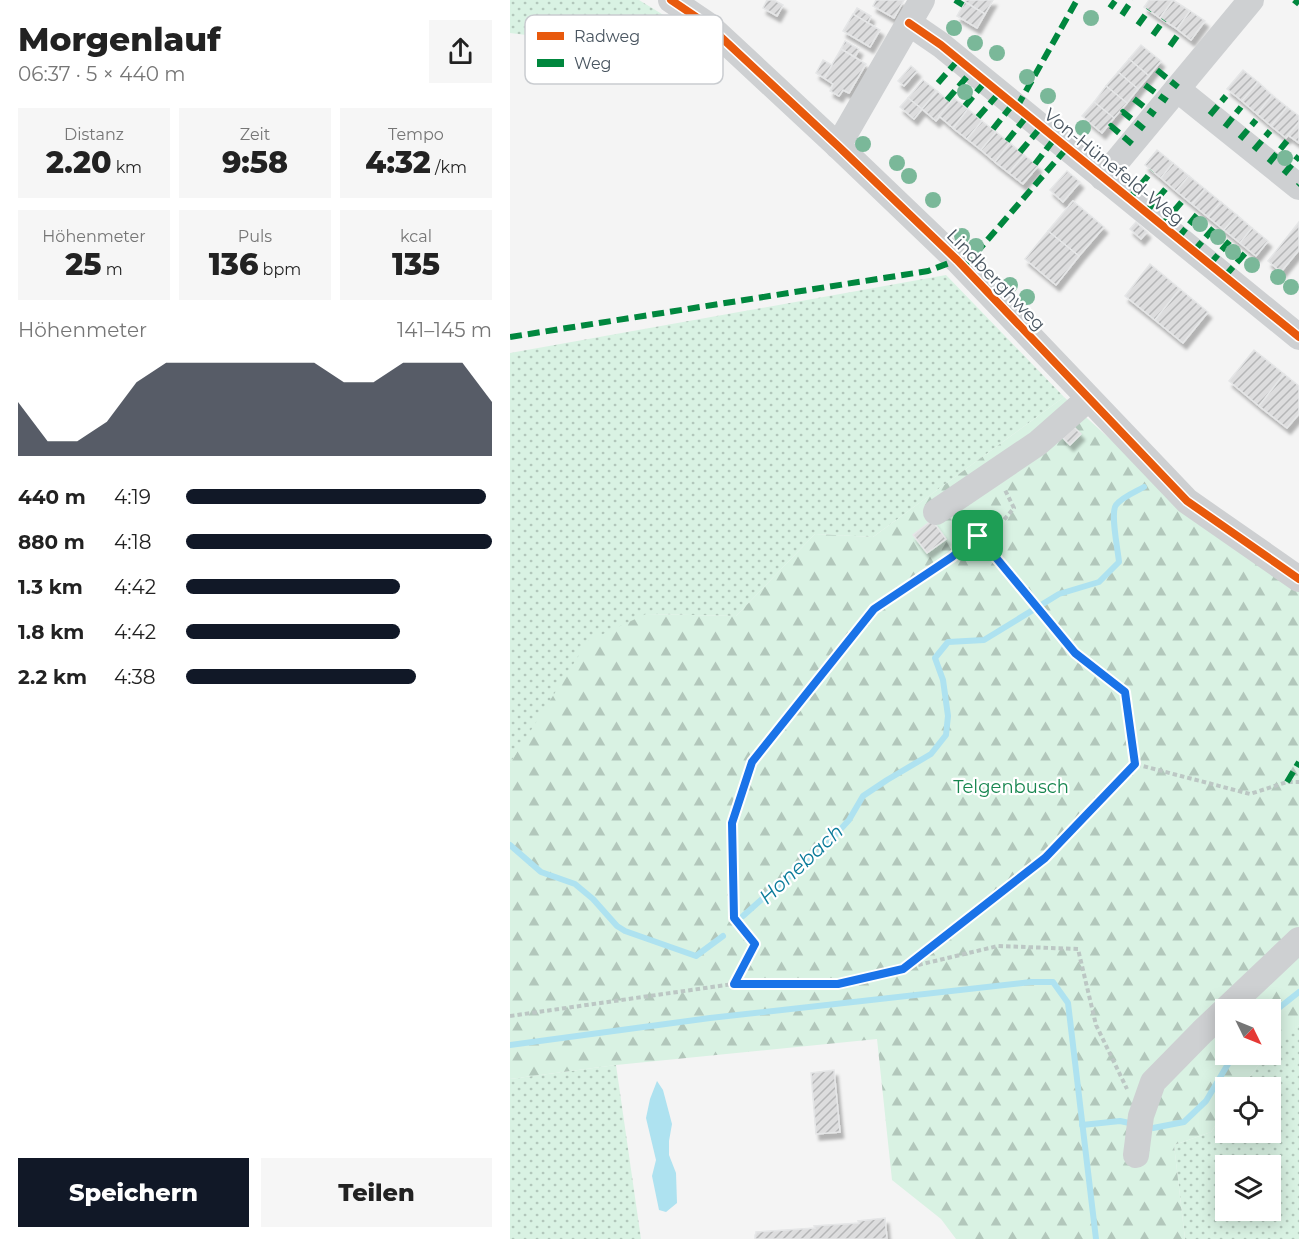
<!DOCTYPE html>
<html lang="de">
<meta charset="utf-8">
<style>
:root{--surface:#fff;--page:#f6f6f6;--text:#222;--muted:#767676;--accent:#111827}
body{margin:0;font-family:Montserrat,sans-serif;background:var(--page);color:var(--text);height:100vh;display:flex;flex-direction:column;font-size:22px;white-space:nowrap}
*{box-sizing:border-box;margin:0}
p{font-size:20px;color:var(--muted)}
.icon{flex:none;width:33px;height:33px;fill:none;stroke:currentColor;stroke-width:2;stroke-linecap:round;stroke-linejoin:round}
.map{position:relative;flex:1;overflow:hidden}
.panel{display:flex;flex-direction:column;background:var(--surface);width:510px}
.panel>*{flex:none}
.needle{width:39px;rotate:133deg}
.buttons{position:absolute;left:705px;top:999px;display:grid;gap:12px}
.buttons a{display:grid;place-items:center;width:66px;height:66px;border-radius:0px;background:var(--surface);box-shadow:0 3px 15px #0003;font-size:30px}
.pin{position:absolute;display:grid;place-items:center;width:51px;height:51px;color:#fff;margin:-26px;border-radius:12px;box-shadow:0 3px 9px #0006}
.round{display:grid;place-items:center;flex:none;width:63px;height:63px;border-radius:0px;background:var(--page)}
.head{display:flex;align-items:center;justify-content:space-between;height:102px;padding:0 18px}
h1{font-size:33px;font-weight:800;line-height:45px}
.metrics{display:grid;grid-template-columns:repeat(3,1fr);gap:9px;height:102px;padding:6px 18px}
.metrics div{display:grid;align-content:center;border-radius:0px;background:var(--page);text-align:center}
.metrics b{font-size:30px;font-weight:800}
.metrics small{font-size:16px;font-weight:400}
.metrics p{font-size:16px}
.chart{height:168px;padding:12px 18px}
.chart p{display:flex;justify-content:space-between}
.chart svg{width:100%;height:108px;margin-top:6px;fill:var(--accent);opacity:.7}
.primary-button{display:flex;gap:12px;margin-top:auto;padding:12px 18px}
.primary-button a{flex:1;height:69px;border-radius:0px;background:var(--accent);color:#fff;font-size:24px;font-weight:800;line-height:69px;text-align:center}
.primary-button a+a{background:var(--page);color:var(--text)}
ul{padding:0 18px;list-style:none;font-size:20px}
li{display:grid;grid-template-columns:96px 72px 1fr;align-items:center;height:45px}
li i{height:15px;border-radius:8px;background:var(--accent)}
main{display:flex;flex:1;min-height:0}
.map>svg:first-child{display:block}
</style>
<main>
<section class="panel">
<div class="head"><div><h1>Morgenlauf</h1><p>06:37 · 5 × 440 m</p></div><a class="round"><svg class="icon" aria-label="share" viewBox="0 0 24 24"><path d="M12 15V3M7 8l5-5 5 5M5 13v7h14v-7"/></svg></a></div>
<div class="metrics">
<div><p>Distanz</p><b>2.20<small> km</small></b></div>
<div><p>Zeit</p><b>9:58</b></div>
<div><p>Tempo</p><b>4:32<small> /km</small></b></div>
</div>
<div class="metrics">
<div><p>Höhenmeter</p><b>25<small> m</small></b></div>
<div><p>Puls</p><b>136<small> bpm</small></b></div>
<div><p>kcal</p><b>135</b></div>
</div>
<div class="chart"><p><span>Höhenmeter</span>141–145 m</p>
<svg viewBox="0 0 160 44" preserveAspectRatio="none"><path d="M0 44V22L10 38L20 38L30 30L40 14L50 6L60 6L70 6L80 6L90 6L100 6L110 14L120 14L130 6L140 6L150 6L160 22V44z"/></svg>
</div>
<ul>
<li><b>440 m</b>4:19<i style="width:98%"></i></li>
<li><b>880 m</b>4:18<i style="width:100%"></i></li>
<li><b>1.3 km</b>4:42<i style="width:70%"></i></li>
<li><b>1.8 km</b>4:42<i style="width:70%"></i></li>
<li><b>2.2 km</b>4:38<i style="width:75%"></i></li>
</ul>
<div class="primary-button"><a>Speichern</a><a>Teilen</a></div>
</section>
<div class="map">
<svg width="789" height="1239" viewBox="0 0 789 1239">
<defs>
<pattern id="grass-dots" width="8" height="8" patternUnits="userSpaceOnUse" patternTransform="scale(1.5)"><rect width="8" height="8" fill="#d9f2e3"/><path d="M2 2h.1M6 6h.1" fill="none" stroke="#b2c7bb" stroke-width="1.8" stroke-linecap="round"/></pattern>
<pattern id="forest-firs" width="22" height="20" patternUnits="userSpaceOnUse" patternTransform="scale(1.5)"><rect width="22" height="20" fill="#d9f2e3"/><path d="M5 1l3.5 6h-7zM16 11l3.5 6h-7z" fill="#b2c7bb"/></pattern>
<pattern id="building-hatch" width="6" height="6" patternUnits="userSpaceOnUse" patternTransform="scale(1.5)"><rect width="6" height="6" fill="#ddddde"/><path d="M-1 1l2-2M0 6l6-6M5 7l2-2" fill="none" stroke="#b5b6b7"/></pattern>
<filter id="shadow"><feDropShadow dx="3.5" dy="6" stdDeviation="1.5" flood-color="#0004"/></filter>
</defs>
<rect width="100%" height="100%" fill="#f4f4f4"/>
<g fill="url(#grass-dots)" fill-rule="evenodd">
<polygon points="0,0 129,0 160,19 177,40 139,50 0,33"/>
<polygon points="436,275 554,397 363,537 305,534 226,616 137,614 0,763 0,353"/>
<path d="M 789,1025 L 789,1239 L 675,1239 L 664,1145 L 701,1132 L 715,1111 L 716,1132 L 760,1132 L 760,1088 L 732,1087 L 756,1055 L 760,1054 L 761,1048 L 762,1045 ZM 716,1166 L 760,1166 L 760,1210 L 716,1210 Z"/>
<polygon points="106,1065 131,1239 0,1239 0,1079"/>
</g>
<polygon fill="url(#forest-firs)" points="554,397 626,463 789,590 789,1025 761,1048 760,1010 716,1010 716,1054 756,1055 732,1087 716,1088 715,1111 701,1132 664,1145 675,1239 446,1239 431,1219 382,1180 367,1039 106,1065 0,1079 0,763 78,641 136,614 226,616 305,534 363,537"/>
<polygon fill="#aee2f0" points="147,1081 153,1090 162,1124 159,1141 159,1155 166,1173 167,1203 156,1212 149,1210 142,1176 146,1160 136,1118 140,1099"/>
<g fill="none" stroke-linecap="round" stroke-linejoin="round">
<g stroke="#aee2f0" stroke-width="6">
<polyline points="0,845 31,872 65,884 83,899 107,926 115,931 186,956 213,936"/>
<path d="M 233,916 L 261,891 L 307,855 L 339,820 L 353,796 L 377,780 L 421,754 L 436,735 L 438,716 L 433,680 L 425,658 L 438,642 L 474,640 L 549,594 L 589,582 L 609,562 C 608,550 600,513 606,505 C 612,497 625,492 634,487"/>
<polyline points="760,1015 789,992"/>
<polyline points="0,1045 200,1018 521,982 543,982 558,1003 586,1239"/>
<polyline points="572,1125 610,1121 624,1124"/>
<polyline points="637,1126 643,1128 674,1122 696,1101 724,1054"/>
</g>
</g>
<g fill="url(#building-hatch)" stroke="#e5e6e7" stroke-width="1.5" filter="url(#shadow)">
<polygon points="257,0 264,0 273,5 267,16 253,8"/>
<polygon points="366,0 394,0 384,18 363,6"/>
<polygon points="456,0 483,0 475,14 455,2"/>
<polygon points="639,0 663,0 650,18 634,7"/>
<polygon points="663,0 680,11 667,29 650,18"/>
<polygon points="455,2 475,14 467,28 447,16"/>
<polygon points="347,8 361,16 358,23 343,15"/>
<polygon points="680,11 695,21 681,40 667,29"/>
<polygon points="343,14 370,30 360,47 333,31"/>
<polygon points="335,41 349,49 345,57 331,49"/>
<polygon points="631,45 651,61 639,76 619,59"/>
<polygon points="331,49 356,64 339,93 333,90 329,96 320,91 323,84 314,78"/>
<polygon points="619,59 639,76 628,89 608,72"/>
<polygon points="313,60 322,65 314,78 306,73"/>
<polygon points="401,66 407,71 394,86 388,81"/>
<polygon points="733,70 748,82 732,101 717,89"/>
<polygon points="608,72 628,89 617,103 596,86"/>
<polygon points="413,80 427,91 412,109 398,98"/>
<polygon points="748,82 762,95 747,114 732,101"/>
<polygon points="596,86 617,103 604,118 584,102"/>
<polygon points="427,91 441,103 426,121 412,109"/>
<polygon points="762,95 777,107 761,126 747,114"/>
<polygon points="398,98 412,109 404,119 390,107"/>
<polygon points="444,98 458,109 443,128 429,116"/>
<polygon points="584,102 604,118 592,133 572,116"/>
<polygon points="777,107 789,116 789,122 776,138 761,126"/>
<polygon points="458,109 472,121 457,139 443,128"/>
<polygon points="472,121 486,132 471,150 457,139"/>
<polygon points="789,122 789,143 778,135"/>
<polygon points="486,132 500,143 485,162 471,150"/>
<polygon points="500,143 514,155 499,173 485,162"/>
<polygon points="647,150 663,163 651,178 635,165"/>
<polygon points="514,155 528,166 513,184 499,173"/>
<polygon points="663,163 679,176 666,191 651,178"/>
<polygon points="557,171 570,182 553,202 540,190"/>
<polygon points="679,176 695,189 682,204 666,191"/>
<polygon points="695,189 711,202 698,217 682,204"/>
<polygon points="563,201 594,227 569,256 538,231"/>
<polygon points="711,202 727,215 714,230 698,217"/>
<polygon points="727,215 742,228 730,243 714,230"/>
<polygon points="626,222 637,232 631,239 620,229"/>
<polygon points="789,222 789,250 771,272 758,261"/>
<polygon points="742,228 758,241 746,256 730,243"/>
<polygon points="538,231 569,256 546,285 515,259"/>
<polygon points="640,264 670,289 645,320 615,296"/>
<polygon points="670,289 698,312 673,343 645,320"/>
<polygon points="744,350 774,374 749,406 719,381"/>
<polygon points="774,374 789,386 789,414 777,428 749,406"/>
<polygon points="562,425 571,434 560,445 551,436"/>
<polygon points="422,520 436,539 417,553 403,535"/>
<polygon points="324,1070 330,1132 306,1134 301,1073"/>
<polygon points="375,1218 377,1239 245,1239 245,1235 246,1234 246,1232 305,1228 304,1226 349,1223 348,1221"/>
</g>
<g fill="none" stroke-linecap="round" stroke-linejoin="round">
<g stroke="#bcc7c4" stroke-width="4" stroke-dasharray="4.5 3" stroke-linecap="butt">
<polyline points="468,536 565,653 615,692 625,764"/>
<polyline points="396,966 535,857 625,764 740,794 777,782 789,782"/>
<polyline points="223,984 328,984 488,946 568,949 586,1025 617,1089"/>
<polyline points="0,1016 223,984 245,944 224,918 222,823 242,762 364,609 442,557 468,536 493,521 504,508 495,490"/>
</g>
<g stroke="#ced0d2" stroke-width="26">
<polyline points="161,0 198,25 328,146 447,260 677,501 789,579"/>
<polyline points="399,23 431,45 789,337"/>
<polyline points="667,89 789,187"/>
<polyline points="328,146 412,0"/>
<polyline points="593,178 741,0"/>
<polyline points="426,512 528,443 578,399"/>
<polyline points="626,1155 631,1116 643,1082 692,1032 789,940"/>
</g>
<g stroke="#00873e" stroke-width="6" stroke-dasharray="12 6" stroke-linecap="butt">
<polyline points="445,0 453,5"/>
<polyline points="784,0 789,4"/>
<polyline points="600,8 605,1"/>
<polyline points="612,15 622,0"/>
<polyline points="628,25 639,10"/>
<polyline points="643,35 654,20"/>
<polyline points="660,46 670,32"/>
<polyline points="647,70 668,87"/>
<polyline points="428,83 448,60"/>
<polyline points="635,85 657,101"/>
<polyline points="624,99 645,115"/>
<polyline points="437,100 462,71"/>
<polyline points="455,106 475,82"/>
<polyline points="507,107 567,0"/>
<polyline points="612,113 613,112 634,129"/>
<polyline points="700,115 716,96"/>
<polyline points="468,117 489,93"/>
<polyline points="600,127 601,126 622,144"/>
<polyline points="715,127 731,107"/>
<polyline points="483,129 503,104"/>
<polyline points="730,139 746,120"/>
<polyline points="497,141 517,116"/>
<polyline points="744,150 760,131"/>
<polyline points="510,152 531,127"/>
<polyline points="759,163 777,141"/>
<polyline points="525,164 545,138"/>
<polyline points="774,174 789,156"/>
<polyline points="788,186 789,185"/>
<polyline points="619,199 642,171"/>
<polyline points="636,212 659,185"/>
<polyline points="652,225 675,198"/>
<polyline points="668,238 690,211"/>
<polyline points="684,251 707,224"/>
<polyline points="700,264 723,237"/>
<polyline points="454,267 557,148"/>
<polyline points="715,276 738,250"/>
<polyline points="0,337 418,271 447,260"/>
<polyline points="777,782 789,762"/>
</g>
<defs>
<g id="cycleway">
<polyline points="161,0 198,25 328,146 447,260 677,501 789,579"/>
<polyline points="399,23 431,45 789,337"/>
</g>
</defs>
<use href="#cycleway" stroke="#fff" stroke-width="11"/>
<use href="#cycleway" stroke="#e8590c" stroke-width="8"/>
</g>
<g fill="#7ab899">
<circle cx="581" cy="18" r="8"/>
<circle cx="444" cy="28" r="8"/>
<circle cx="465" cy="43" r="8"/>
<circle cx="487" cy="53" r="8"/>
<circle cx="517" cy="77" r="8"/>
<circle cx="455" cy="92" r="8"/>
<circle cx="538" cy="96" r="8"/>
<circle cx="573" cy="128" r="8"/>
<circle cx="353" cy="144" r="8"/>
<circle cx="775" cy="158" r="8"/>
<circle cx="387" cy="163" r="8"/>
<circle cx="399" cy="176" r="8"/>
<circle cx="423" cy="200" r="8"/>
<circle cx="690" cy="224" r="8"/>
<circle cx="452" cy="236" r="8"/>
<circle cx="708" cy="237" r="8"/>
<circle cx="466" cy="246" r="8"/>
<circle cx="723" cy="252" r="8"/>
<circle cx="742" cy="265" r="8"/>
<circle cx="768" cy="277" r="8"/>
<circle cx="500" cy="285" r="8"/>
<circle cx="781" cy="287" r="8"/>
<circle cx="517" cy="297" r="8"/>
</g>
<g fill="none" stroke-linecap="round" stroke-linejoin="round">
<defs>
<polygon id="route" points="468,536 565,653 615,692 625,764 535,858 393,969 328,984 224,984 245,944 224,918 222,823 242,762 364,609 442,557"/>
</defs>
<use href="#route" stroke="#fff" stroke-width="12"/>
<use href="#route" stroke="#1a73e8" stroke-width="8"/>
</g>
<g text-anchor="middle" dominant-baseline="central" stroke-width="4.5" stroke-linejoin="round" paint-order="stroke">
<g font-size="18" fill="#4a5661" stroke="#fff">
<text transform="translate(604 167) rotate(39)">Von-Hünefeld-Weg</text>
<text transform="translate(486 280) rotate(46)">Lindberghweg</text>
</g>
<g font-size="18" fill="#17864f" stroke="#fff">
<text x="501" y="787">Telgenbusch</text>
</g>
<g font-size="20" font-style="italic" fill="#0c7c9b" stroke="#fff">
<text transform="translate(291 864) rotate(-43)">Honebach</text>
</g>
</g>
<rect x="15" y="15" width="198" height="69" rx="9" fill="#fff" stroke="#c9ccd0" stroke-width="1.5"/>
<rect x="27" y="32" width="27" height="8" fill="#e8590c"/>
<rect x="27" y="59" width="27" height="8" fill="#00873e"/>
<g font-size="16" fill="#4a5661">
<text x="64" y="42">Radweg</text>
<text x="64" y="69">Weg</text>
</g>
</svg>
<div class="buttons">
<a><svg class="needle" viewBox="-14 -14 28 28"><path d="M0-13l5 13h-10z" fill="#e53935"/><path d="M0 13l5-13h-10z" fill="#767676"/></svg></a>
<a><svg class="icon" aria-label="locate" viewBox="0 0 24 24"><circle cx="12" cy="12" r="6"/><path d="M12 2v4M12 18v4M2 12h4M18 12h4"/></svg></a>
<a><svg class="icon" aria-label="layers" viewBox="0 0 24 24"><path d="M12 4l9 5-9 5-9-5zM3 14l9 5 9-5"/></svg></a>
</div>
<div class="pin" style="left:468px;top:536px;background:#1e9e55"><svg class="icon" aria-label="arrive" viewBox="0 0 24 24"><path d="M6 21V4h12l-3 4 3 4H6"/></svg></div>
</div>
</main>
